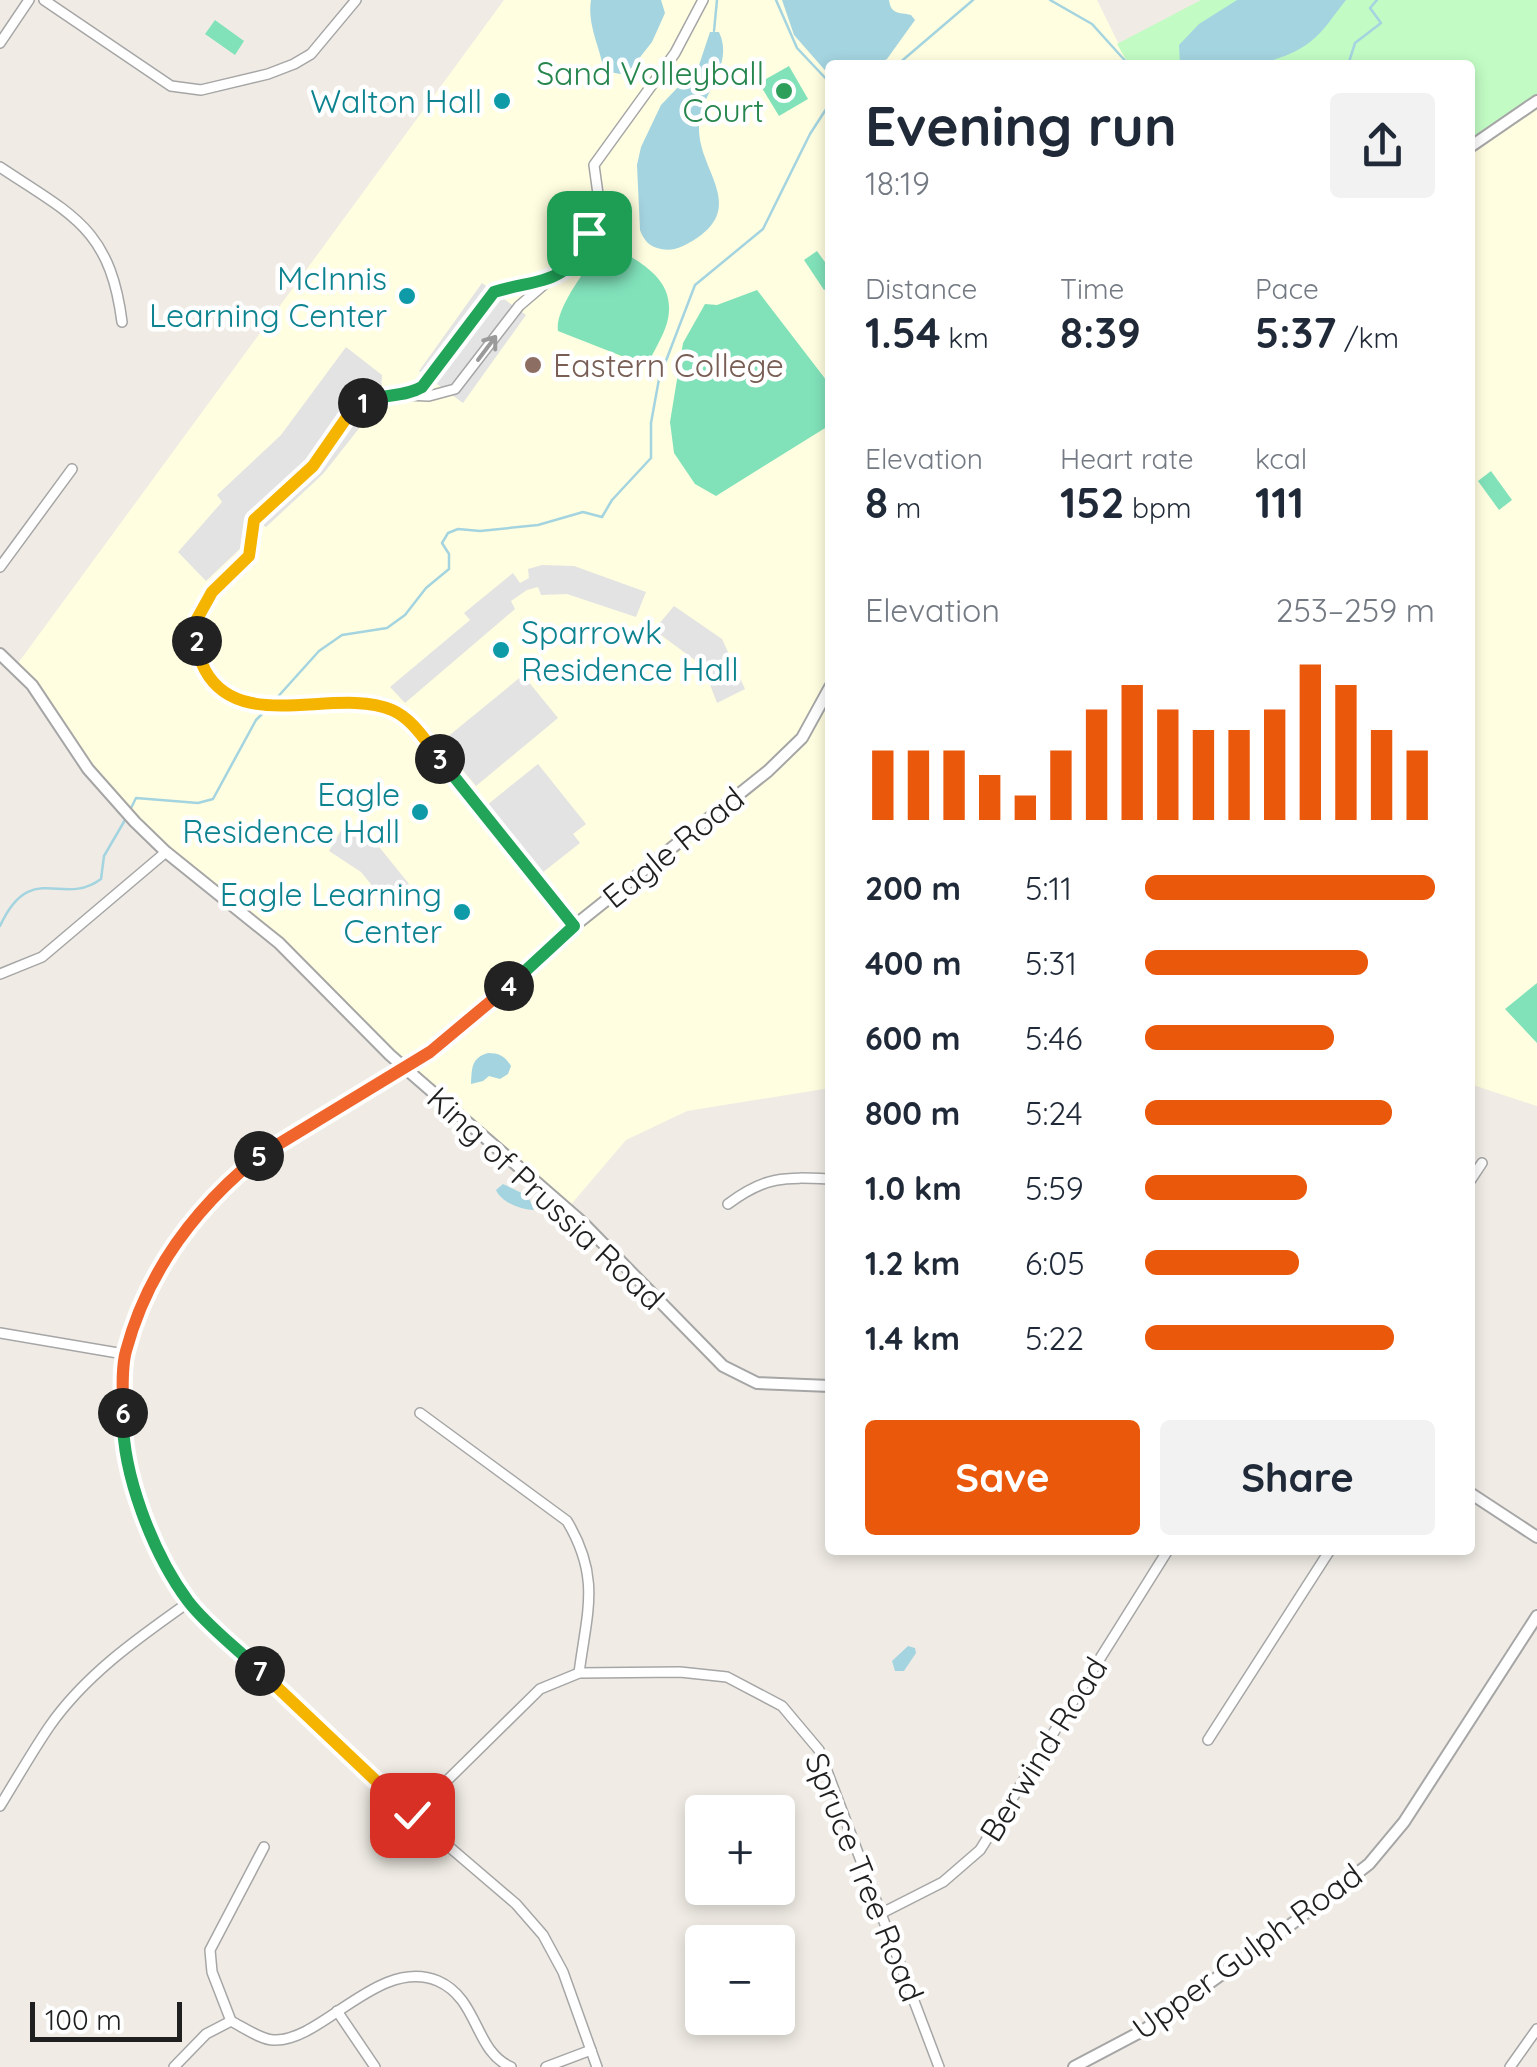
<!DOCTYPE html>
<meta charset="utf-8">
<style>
:root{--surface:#fff;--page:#f2f2f3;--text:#1f2937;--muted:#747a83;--accent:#ea580c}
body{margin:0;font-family:Quicksand,sans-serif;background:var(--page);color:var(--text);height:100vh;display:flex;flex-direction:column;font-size:38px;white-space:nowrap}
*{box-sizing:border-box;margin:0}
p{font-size:32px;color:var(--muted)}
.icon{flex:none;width:55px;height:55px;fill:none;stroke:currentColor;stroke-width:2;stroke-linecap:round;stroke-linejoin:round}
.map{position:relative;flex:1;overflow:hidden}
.details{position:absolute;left:825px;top:60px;width:650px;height:1495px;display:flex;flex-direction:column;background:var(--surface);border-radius:10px;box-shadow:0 5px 15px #0003}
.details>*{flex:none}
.fabs{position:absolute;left:685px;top:1795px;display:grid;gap:20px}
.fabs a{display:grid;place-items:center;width:110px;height:110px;border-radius:10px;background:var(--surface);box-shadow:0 5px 15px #0003;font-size:50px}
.scale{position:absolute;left:30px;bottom:25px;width:152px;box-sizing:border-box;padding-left:10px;border:5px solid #1f1f1f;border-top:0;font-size:28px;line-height:35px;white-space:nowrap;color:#1f1f1f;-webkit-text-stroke:8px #fff;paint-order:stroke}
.pin{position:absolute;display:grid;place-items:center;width:85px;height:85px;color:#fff;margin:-42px;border-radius:20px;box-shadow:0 5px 15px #0006}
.km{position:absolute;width:50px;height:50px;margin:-25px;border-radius:50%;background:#222;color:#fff;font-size:28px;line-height:50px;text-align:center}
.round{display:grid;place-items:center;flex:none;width:105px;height:105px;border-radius:10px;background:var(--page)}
.headline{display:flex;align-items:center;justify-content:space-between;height:170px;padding:0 40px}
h1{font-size:55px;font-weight:700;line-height:75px}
.stats{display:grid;grid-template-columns:repeat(3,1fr);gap:15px;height:170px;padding:10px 40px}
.stats div{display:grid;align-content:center}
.stats b{font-size:42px;font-weight:700}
.stats small{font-size:28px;font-weight:400}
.stats p{font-size:28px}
.chart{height:280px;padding:20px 40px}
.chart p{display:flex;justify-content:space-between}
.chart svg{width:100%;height:180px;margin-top:10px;stroke:var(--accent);stroke-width:6}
.cta{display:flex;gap:20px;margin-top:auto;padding:20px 40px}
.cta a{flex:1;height:115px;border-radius:10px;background:var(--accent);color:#fff;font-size:40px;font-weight:700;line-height:115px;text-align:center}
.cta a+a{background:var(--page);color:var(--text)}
ul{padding:0 40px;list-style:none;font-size:32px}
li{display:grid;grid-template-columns:160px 120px 1fr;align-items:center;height:75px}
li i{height:25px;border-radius:12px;background:var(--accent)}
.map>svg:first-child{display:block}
</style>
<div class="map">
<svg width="1537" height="2067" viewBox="0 0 1537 2067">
<rect width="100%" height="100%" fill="#f0ece5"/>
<g fill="#fffee0">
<polygon points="504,0 1097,0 1129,65 830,65 830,1088 687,1111 626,1140 568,1208 390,1055 279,943 166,852 109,795 16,666"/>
<polygon points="1537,102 1537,1106 1470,1084 1470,147"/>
</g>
<polygon fill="#c2fbc4" points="1201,0 1537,0 1537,102 1470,148 1470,65 1129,65 1117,44"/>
<g fill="#81e2ba">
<polygon points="215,20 244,41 235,55 205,34"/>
<polygon points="789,66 808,99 779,116 759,83"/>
<path d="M 605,243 C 637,260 679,278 667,323 C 663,337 653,352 647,366 L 558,331 C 554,308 591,263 605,243 Z"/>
<polygon points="817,251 830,269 830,286 824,290 804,260"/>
<polygon points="757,290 830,385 830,425 716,496 695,484 674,453 670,422 683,343 705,304 717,305"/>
<polygon points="1491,471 1512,500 1499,510 1478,481"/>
<polygon points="1537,983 1537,1043 1505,1009"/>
</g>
<g fill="#e3e3e3">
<polygon points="482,283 526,315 463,403 419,371"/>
<polygon points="346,347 382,375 381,394 377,402 359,408 368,417 323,474 266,527 259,523 244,545 206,581 178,552 222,502 217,495 281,435"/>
<polygon points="542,565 574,566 646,592 636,617 567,594 541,595 538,587 527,590 511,601 515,609 405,703 390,687 470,620 464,613 513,573 520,583 529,578 528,569"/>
<polygon points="674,606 722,639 745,689 717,703 703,666 654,630"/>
<polygon points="523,675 558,718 476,786 440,743"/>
<polygon points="538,764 586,824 573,834 580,843 542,873 487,805"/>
<polygon points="343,827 380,848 409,884 395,895 401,903 392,910 361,872 329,851"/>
</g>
<g fill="#a4d4e0">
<path d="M 591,0 L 661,0 L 665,13 L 652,42 L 626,75 L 604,71 C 600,47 587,25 591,0 Z"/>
<path d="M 782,0 L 889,0 C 891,15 899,12 911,15 L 915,20 L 887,59 L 876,65 L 830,65 L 830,76 L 794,35 Z"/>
<path d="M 1237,0 L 1346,0 C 1335,13 1324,32 1310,42 C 1271,71 1226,65 1180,65 L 1179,45 L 1199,24 Z"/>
<path d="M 710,32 L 719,32 C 735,66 700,93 699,127 C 698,170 746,205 697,238 C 686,245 675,252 661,249 C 650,247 644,241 640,230 L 637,165 L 641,147 L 661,105 L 699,65 Z"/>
<path d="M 488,1053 C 499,1053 505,1056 511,1066 L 508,1074 L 500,1079 L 489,1076 L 483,1081 L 471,1084 C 472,1068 471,1058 488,1053 Z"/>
<path d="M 503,1184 L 528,1196 L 534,1210 C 521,1210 501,1202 496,1190 Z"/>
<polygon points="908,1646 915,1648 916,1653 904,1671 895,1671 892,1661"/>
</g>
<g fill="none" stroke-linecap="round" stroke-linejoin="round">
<g stroke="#a4d4e0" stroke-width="2.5">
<polyline points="776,0 797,48 830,83"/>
<polyline points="1050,0 1092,24 1129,65"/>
<polyline points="714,31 717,0"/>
<polyline points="897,65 973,0"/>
<polyline points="1348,65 1355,43 1381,23 1370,8 1377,0"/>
<polyline points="274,701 319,651 342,635 387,628 405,615 426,588 449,569 449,554 442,543 448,533 458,529 480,531 538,525 583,512 602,517 612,500 651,458 651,423 659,379 695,285 763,229 810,134 830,103"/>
<polyline points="129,812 136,798 198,803 213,799 256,720 269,707"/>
<path d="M 0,926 C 31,859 62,908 101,879 L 104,856 L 125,820"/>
</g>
<defs>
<g id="minor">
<polyline points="44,0 171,86 201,90 268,74 294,64 311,54 356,0"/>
<polyline points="0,43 29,0"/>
<path d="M 0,167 C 72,215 110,228 122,322"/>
<polyline points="413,392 429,379 494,291 552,278"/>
<polyline points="0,567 72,469"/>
<path d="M 574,926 L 407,718 C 394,711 380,704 364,702 C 316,697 236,727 207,673 C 198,656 194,642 197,622 C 202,592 233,581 248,557 C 254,547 252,531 254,520 L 313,466 L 354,407 L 381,394 L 429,396 L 455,389 L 519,306 L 581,253 L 598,194 L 594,165 L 675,53 L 703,0"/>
<polyline points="0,974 42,957 166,852"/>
<polyline points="405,1068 257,1157 192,1220 153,1276 124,1354 122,1420 134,1489 162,1559 189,1602 412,1815 516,1904 543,1935 563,1972 597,2067"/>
<polyline points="1470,1181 1482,1163"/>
<path d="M 728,1204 C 765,1176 784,1177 830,1179"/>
<polyline points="0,1333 124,1354"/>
<path d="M 420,1413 L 567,1521 C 601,1578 587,1611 579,1673"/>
<polyline points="1208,1740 1330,1550"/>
<path d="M 0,1806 C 16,1780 32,1752 49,1727 C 85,1675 138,1638 189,1602"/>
<polyline points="412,1815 540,1689 579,1673 680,1672 727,1677 782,1706 819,1750 939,2067"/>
<polyline points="882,1913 943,1882 980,1850 1168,1550"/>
<polyline points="337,2011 375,2067"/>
<polyline points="231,2021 212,1972 210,1950 264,1847"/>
<path d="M 174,2067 L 206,2034 L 231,2021 C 243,2027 261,2040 274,2040 C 322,2042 379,1956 438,1981 C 479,1999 474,2051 511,2067"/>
<polyline points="546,2067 591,2050"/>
<polyline points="1510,2067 1537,2029"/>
</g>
<g id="tertiary">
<polyline points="1470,147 1537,101"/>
<polyline points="0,654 32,685 88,769 135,822 166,852 279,943 390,1055 582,1222 723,1366 757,1383 830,1386"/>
<polyline points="405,1068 430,1052 574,926 768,771 802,738 830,687"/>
<polyline points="1470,1493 1537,1537"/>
<polyline points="1074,2067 1144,2030 1289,1926 1369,1864 1404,1822 1537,1616"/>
</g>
</defs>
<use href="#minor" stroke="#a6a6a6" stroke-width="12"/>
<use href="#tertiary" stroke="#a6a6a6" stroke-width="14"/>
<use href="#minor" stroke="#fff" stroke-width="9"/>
<use href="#tertiary" stroke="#fff" stroke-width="10"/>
</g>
<defs><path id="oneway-shaft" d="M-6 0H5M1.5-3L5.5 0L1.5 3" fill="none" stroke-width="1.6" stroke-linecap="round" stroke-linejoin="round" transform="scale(2.5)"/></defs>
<use stroke="#9a9a9a" href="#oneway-shaft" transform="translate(487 348) rotate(-53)"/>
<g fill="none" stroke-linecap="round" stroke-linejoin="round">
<defs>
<path id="split-1" d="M 363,403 C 382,393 403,398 422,387 L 494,292 C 540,278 569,286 589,233"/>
<polyline id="split-2" points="197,641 197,619 212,592 249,556 254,520 313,466 354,407 363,403"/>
<path id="split-3" d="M 197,641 C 196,653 200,659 205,670 C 240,735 336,686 392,710 C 413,719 426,742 440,759"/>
<polyline id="split-4" points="440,759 574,926 509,986"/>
<polyline id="split-5" points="259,1156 430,1052 509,986"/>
<path id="split-6" d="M 123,1413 C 123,1393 121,1369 126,1351 C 147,1272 196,1207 259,1156"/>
<path id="split-7" d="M 123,1413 C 121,1472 153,1554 188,1601 C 207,1626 237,1648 260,1671"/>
<polyline id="split-8" points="260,1671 412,1815"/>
</defs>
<use href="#split-1" stroke="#fff" stroke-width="20"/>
<use href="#split-2" stroke="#fff" stroke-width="20"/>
<use href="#split-3" stroke="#fff" stroke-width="20"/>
<use href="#split-4" stroke="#fff" stroke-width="20"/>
<use href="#split-5" stroke="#fff" stroke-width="20"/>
<use href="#split-6" stroke="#fff" stroke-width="20"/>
<use href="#split-7" stroke="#fff" stroke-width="20"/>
<use href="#split-8" stroke="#fff" stroke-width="20"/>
<use href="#split-1" stroke="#22a559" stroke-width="12"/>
<use href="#split-2" stroke="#f5b400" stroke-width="12"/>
<use href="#split-3" stroke="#f5b400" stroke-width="12"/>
<use href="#split-4" stroke="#22a559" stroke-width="12"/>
<use href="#split-5" stroke="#f0652b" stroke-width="12"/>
<use href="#split-6" stroke="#f0652b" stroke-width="12"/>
<use href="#split-7" stroke="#22a559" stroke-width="12"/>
<use href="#split-8" stroke="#f5b400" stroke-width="12"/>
</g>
<circle fill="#2e9e5b" stroke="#fff" stroke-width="4" cx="784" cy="91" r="10"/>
<g fill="#0f9aa8" stroke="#fff" stroke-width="4">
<circle cx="502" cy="101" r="10"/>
<circle cx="407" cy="296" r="10"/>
<circle cx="501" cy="650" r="10"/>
<circle cx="420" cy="812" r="10"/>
<circle cx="462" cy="912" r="10"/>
</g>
<circle fill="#8d6e63" stroke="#fff" stroke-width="4" cx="533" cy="365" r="10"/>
<g text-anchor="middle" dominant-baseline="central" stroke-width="9" stroke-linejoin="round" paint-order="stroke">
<g font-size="32" fill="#27864d" stroke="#fff" text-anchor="end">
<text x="764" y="73">Sand Volleyball<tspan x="764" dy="37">Court</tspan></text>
</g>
<g font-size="32" fill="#0d838f" stroke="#fff" text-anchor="end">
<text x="482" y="101">Walton Hall</text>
<text x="387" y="278">McInnis<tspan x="387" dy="37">Learning Center</tspan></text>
<text x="521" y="632" text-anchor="start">Sparrowk<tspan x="521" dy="37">Residence Hall</tspan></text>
<text x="400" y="794">Eagle<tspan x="400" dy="37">Residence Hall</tspan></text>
<text x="442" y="894">Eagle Learning<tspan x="442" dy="37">Center</tspan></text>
</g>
<g font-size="32" fill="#785e54" stroke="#fff" text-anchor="start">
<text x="553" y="365">Eastern College</text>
</g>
<g font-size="32" fill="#1f1f1f" stroke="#fff">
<text transform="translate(673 847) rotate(-39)">Eagle Road</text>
<text transform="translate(546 1198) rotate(43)">King of Prussia Road</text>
<text transform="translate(1043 1749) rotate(-58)">Berwind Road</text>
<text transform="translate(865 1877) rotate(68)">Spruce Tree Road</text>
<text transform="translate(1247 1951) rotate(-36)">Upper Gulph Road</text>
</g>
</g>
</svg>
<div class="fabs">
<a>+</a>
<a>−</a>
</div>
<div class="scale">100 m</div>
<div class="pin" style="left:589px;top:233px;background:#1e9e55"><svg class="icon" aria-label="arrive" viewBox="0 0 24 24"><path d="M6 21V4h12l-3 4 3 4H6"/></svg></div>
<div class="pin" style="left:412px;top:1815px;background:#d93025"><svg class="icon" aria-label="check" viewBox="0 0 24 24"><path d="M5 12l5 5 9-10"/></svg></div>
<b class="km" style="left:363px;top:403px">1</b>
<b class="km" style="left:197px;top:641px">2</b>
<b class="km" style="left:440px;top:759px">3</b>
<b class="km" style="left:509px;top:986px">4</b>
<b class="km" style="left:259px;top:1156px">5</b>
<b class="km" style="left:123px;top:1413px">6</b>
<b class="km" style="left:260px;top:1671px">7</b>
<section class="details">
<div class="headline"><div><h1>Evening run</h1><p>18:19</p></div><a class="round"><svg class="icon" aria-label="share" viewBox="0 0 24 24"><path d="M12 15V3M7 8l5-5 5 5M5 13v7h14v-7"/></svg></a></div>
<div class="stats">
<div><p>Distance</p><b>1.54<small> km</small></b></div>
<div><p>Time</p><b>8:39</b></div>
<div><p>Pace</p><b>5:37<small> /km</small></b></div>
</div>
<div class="stats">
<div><p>Elevation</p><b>8<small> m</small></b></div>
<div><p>Heart rate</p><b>152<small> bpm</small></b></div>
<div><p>kcal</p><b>111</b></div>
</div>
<div class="chart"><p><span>Elevation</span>253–259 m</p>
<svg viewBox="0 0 160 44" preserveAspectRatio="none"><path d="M5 44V27M15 44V27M25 44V27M35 44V33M45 44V38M55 44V27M65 44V17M75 44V11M85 44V17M95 44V22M105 44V22M115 44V17M125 44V6M135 44V11M145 44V22M155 44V27"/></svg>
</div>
<ul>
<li><b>200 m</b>5:11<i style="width:100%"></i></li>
<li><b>400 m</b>5:31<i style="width:77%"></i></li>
<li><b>600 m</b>5:46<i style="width:65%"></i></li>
<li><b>800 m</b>5:24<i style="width:85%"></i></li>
<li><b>1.0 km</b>5:59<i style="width:56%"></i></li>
<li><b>1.2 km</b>6:05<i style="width:53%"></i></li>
<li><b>1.4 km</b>5:22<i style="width:86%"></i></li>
</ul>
<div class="cta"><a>Save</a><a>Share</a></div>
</section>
</div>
